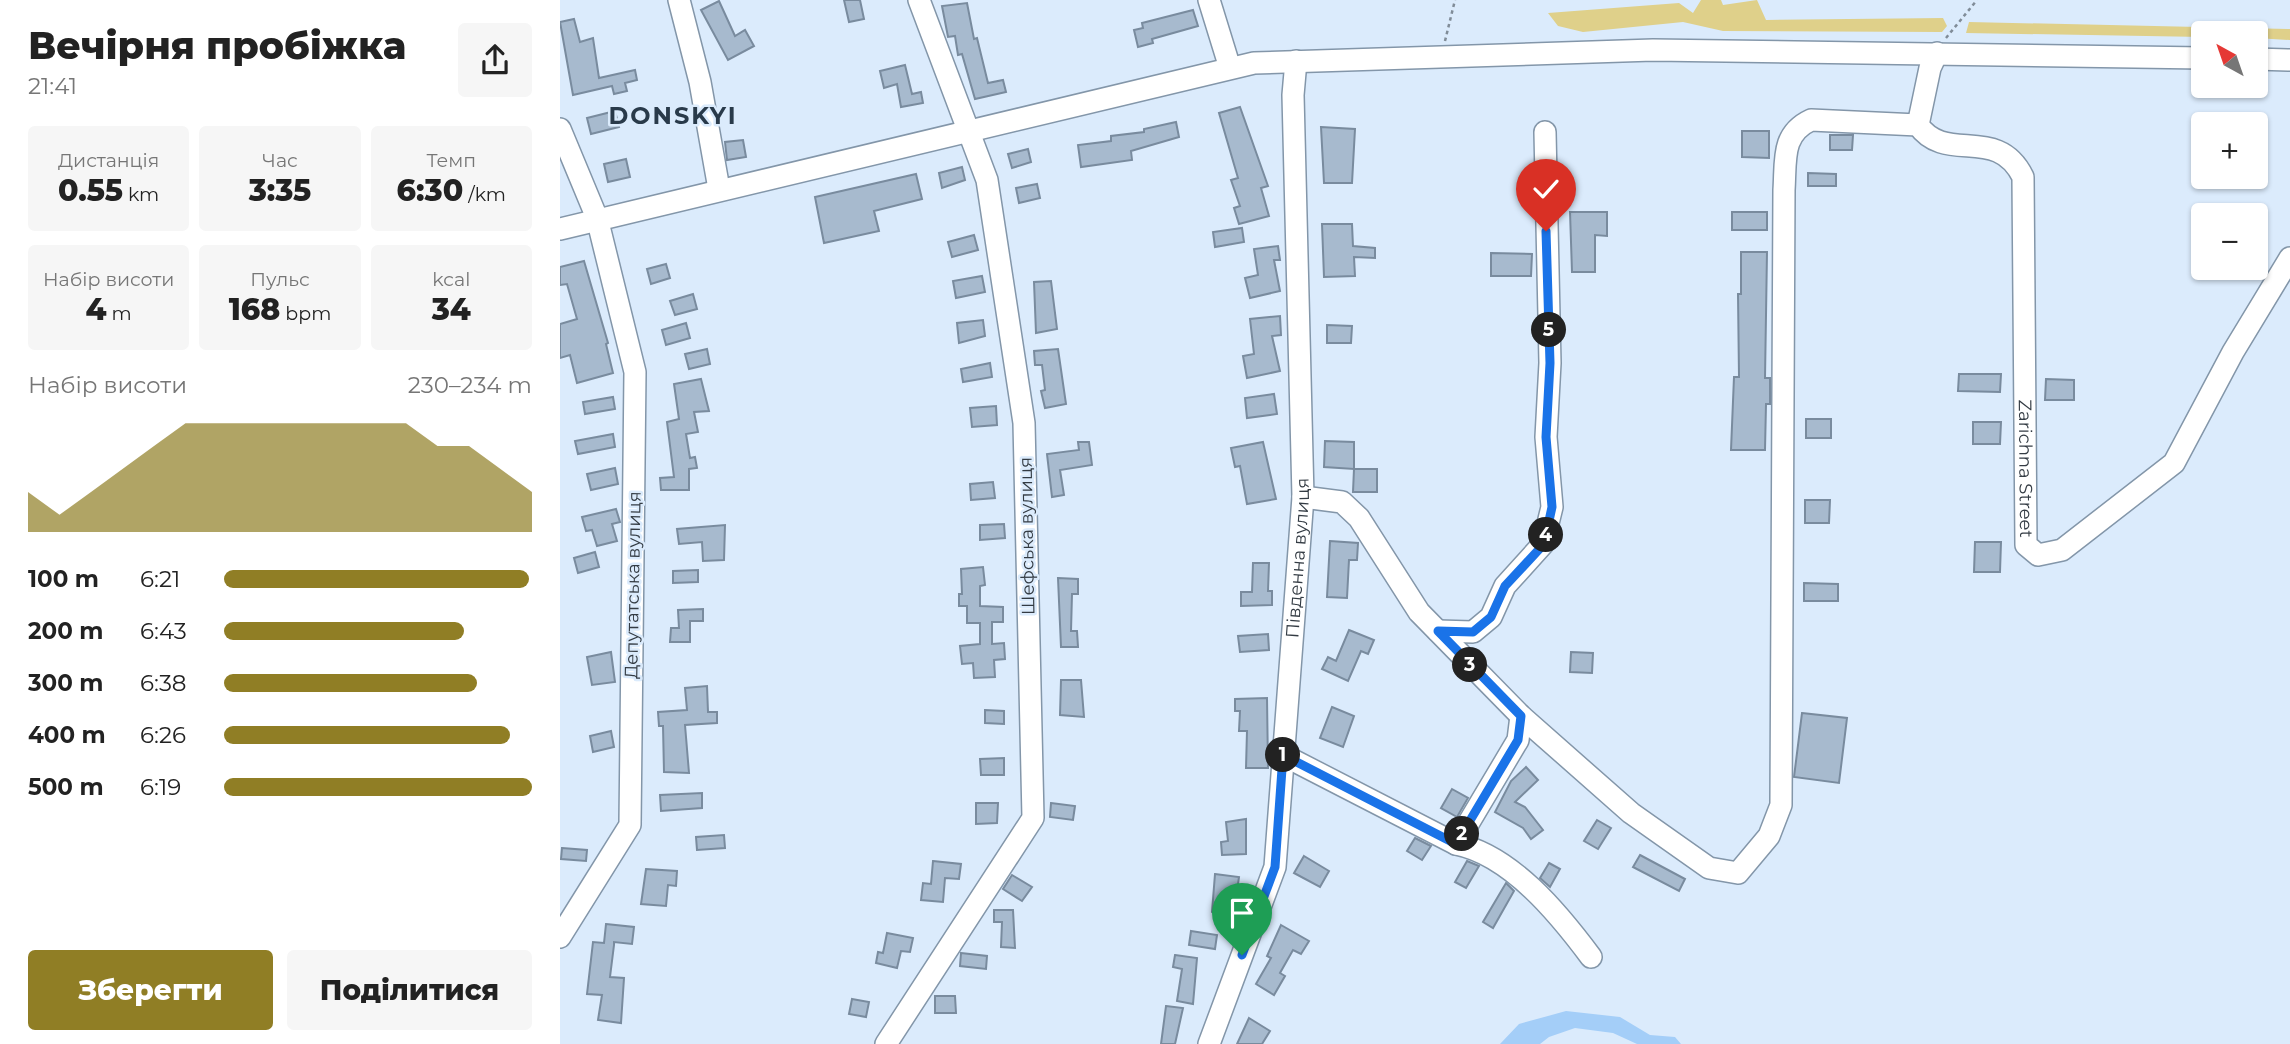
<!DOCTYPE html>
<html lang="uk">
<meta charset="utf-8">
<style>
:root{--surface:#fff;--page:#f6f6f6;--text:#222;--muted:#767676;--accent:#907e25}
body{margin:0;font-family:Montserrat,sans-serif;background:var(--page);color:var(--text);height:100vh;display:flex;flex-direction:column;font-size:26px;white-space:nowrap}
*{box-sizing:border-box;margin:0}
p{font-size:23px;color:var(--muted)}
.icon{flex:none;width:38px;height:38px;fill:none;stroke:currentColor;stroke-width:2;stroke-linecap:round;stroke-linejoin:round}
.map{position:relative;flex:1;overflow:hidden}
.panel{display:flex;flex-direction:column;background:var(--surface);width:560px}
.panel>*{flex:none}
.needle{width:46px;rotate:320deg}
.fabs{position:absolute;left:1631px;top:21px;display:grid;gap:14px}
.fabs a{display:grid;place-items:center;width:77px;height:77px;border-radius:7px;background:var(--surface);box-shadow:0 2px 5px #0004;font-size:35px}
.pin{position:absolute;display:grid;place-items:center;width:60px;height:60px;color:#fff;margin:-72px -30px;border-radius:50% 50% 50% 0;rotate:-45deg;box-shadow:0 0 7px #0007}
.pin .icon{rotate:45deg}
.km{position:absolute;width:35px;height:35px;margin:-18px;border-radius:50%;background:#222;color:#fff;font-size:19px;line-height:35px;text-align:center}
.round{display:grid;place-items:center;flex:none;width:74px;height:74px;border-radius:7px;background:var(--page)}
.overview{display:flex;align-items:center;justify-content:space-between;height:119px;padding:0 28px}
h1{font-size:38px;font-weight:800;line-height:52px}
.metrics{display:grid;grid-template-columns:repeat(3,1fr);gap:10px;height:119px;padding:7px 28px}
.metrics div{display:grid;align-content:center;border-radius:7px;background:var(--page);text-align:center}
.metrics b{font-size:30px;font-weight:800}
.metrics small{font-size:19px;font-weight:400}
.metrics p{font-size:19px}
.chart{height:196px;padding:14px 28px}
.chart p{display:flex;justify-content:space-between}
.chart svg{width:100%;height:126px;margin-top:7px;fill:var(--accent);opacity:.7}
.primary-button{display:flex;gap:14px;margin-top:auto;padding:14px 28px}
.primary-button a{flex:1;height:80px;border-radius:7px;background:var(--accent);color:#fff;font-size:28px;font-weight:800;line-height:80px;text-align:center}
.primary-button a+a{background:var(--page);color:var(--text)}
ul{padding:0 28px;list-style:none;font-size:23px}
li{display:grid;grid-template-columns:112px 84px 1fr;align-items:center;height:52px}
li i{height:18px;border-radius:9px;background:var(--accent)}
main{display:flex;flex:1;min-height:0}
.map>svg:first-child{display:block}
</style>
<main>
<section class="panel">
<div class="overview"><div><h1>Вечірня пробіжка</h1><p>21:41</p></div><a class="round"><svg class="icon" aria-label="share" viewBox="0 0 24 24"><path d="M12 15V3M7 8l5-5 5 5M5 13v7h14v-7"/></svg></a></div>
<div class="metrics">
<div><p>Дистанція</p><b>0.55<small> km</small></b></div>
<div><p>Час</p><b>3:35</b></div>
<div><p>Темп</p><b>6:30<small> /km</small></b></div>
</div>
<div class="metrics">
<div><p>Набір висоти</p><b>4<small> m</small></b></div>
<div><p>Пульс</p><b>168<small> bpm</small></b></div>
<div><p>kcal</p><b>34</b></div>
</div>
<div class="chart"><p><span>Набір висоти</span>230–234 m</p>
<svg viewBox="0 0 160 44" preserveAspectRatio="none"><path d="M0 44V30L10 38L20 30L30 22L40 14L50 6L60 6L70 6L80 6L90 6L100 6L110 6L120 6L130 14L140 14L150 22L160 30V44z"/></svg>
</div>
<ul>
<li><b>100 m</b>6:21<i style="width:99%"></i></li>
<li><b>200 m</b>6:43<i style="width:78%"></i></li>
<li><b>300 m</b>6:38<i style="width:82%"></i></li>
<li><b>400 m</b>6:26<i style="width:93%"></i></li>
<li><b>500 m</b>6:19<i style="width:100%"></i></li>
</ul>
<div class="primary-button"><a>Зберегти</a><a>Поділитися</a></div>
</section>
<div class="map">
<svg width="1730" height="1044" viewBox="0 0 1730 1044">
<rect width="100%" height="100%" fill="#dbebfc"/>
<g fill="#dfd08a">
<polygon points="1141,0 1161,0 1163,5 1197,0 1206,20 1383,18 1387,26 1382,32 1163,31 1123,22 1023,32 998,26 988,13 1119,3 1133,13"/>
<polygon points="1409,22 1730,29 1730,40 1696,38 1696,33 1643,33 1643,37 1406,33"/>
</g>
<polygon fill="#a4cef8" points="1006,1011 1060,1017 1090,1035 1115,1037 1121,1044 1077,1044 1053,1033 1015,1028 989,1037 980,1044 940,1044 959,1024"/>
<g fill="#a7bace" stroke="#798b9e" stroke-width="2">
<polygon points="284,0 300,0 304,19 289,22"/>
<polygon points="159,1 175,36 185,30 194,46 168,60 141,10"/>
<polygon points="407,3 414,39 417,38 428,83 443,80 446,92 415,99 402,54 398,55 395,36 388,37 382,6"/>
<polygon points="633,10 638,26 592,39 593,43 578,47 574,30 583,28 582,23"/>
<polygon points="14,19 20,42 33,38 39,78 75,70 77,80 65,83 67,91 54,94 52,86 13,95 0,22"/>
<polygon points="345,65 352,94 361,92 363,103 341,107 337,84 324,88 320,71"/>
<polygon points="680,107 708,186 701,188 709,216 679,224 674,208 680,206 671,180 678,178 659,113"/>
<polygon points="55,111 59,127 31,134 27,118"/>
<polygon points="616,122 619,137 571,151 572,160 521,167 518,145 551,141 551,136 584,132 584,129"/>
<polygon points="761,127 795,129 792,183 764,183"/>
<polygon points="1182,131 1209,131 1209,158 1182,157"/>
<polygon points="1270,135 1293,135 1292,150 1270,150"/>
<polygon points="183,140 186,157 167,160 165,142"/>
<polygon points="468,149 471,162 452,168 448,154"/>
<polygon points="66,159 70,177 48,182 44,164"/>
<polygon points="402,167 405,180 382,188 379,173"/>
<polygon points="1248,173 1276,174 1276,186 1248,186"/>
<polygon points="356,174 362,199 314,211 319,231 264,243 255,197"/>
<polygon points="477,184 480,198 459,203 456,188"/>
<polygon points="1010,212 1047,212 1047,236 1035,235 1035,272 1012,272"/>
<rect x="1172" y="212" width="35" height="18"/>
<polygon points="762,224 792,224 793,246 815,248 815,258 794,257 795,276 764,277"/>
<polygon points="682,228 684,242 655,247 653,232"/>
<polygon points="414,235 418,250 392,257 388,242"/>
<polygon points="718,246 720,260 714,260 720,291 690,298 685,278 698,275 694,249"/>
<polygon points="1181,252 1207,252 1205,378 1210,378 1210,404 1206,404 1205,450 1171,450 1174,377 1179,377 1178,294 1181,294"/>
<polygon points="931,253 972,254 971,276 931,276"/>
<polygon points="24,261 48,343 46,344 53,373 17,383 10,355 0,358 0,324 17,319 7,284 0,285 0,267"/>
<polygon points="106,264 110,278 91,284 87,269"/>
<polygon points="422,276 425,292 396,298 393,281"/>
<polygon points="491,281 497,329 476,333 474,282"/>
<polygon points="133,294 137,309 115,315 110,301"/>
<polygon points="720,316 721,335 712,336 720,371 687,378 683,356 694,354 690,319"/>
<polygon points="423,320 425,336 399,343 397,323"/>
<polygon points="126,323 130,338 106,345 102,330"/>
<polygon points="767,325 792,326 791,343 767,343"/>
<polygon points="147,349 150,364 129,369 125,354"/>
<polygon points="498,349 506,404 485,408 481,391 485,390 482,365 475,365 474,351"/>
<polygon points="430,363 432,377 403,382 401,369"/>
<polygon points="1399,374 1441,374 1440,392 1398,391"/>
<polygon points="141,379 149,411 134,412 138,432 126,434 130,458 135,457 137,468 129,469 129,490 101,490 100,478 114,477 107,422 119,419 114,384"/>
<polygon points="1486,379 1514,380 1514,400 1485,400"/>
<polygon points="714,394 717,414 687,418 685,398"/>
<polygon points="53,397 55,409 25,414 23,402"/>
<polygon points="436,406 437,425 412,427 410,408"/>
<rect x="1246" y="419" width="25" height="19"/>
<polygon points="1413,422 1441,422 1440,444 1413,444"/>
<polygon points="53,434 55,447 18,454 15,441"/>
<polygon points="765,441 794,442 794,469 764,467"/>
<polygon points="518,442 529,442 532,465 500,470 504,495 492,497 487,454 519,450"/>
<polygon points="703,442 716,499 687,504 680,466 675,467 671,448"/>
<polygon points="55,468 58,484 31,490 27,474"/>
<polygon points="794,469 817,469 817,492 793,492"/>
<polygon points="433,482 435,498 411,500 410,484"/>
<polygon points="1245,500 1270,500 1269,523 1245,523"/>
<polygon points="56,509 60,522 52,524 57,541 37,546 32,530 26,531 22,517"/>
<polygon points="444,524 445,538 420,540 420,525"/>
<polygon points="165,525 164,560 143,561 142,542 119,544 117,529"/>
<polygon points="770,541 798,543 797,560 789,560 787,598 767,597"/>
<polygon points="1415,542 1441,542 1440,572 1414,572"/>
<polygon points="35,552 39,567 18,573 14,558"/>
<polygon points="693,563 709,563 708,591 712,591 712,605 681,606 681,592 692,592"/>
<polygon points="423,567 425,585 420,586 420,606 443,607 443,622 432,622 432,644 444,643 445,659 434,660 435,677 414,678 413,663 402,664 400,646 420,644 420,623 407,623 407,606 399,606 399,594 402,594 401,569"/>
<polygon points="138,570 138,582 113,583 113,571"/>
<polygon points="498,578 518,579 518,594 512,594 511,631 517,631 518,647 501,647"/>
<polygon points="1244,583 1278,584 1278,601 1244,601"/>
<polygon points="143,609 143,621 130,621 130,642 110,642 111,628 119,628 118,610"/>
<polygon points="789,630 814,640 808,654 801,651 788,681 762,669 768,657 776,661"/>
<polygon points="708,634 709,650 680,652 678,636"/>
<polygon points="51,652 55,682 32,685 27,657"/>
<polygon points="1011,652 1033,653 1032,673 1010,672"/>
<polygon points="501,680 521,680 524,717 500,715"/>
<polygon points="147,686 148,712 157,712 157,723 125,725 129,773 104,772 103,726 99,726 98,712 127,710 125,688"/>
<polygon points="707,698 708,768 686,768 687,731 679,731 680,711 675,711 675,699"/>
<polygon points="772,707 794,716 783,747 760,738"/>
<polygon points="425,710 444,711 444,724 425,723"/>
<polygon points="1242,713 1287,718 1279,783 1234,777"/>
<polygon points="51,731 54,747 33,752 30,736"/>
<polygon points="444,758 444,775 421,775 420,759"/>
<polygon points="966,767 978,780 955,802 965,807 983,830 971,839 963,828 935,812 951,781"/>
<polygon points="892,789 908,798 897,817 881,808"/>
<polygon points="142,793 142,808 101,811 100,795"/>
<polygon points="416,803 438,803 437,823 416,824"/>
<polygon points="491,803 515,806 513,820 490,817"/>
<polygon points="686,819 686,854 662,855 661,842 668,841 666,822"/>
<polygon points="1037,820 1051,828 1038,849 1024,841"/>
<polygon points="164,835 165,848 137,850 136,837"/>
<polygon points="855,838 871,846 862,860 847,851"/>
<polygon points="2,848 27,850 26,861 1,859"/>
<polygon points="1080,855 1125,879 1119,891 1073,867"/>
<polygon points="744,856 769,871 760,887 734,873"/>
<polygon points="373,861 401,864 399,879 385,878 383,902 361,900 363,883 371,884"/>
<polygon points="907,861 919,866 906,888 895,882"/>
<polygon points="989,863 1000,869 990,887 980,878"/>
<polygon points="86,869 117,871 116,886 108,885 106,906 81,904"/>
<polygon points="655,874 679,877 677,891 670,890 667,914 652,912"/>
<polygon points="452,875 472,887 462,901 443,889"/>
<polygon points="946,883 954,891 933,928 923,922"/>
<polygon points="434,910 453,910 455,948 441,947 442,922 434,922"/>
<polygon points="46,924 74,927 72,944 54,942 54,945 50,977 64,978 61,1023 38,1020 42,995 27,994 33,942 44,943"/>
<polygon points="721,925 749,941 741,954 733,950 720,973 725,976 714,995 696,984 711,958 707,956"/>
<polygon points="631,931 657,935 655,949 629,945"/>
<polygon points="327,933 353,938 350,952 341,951 337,968 316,963 318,952 323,953"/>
<polygon points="401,953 427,956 426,969 400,966"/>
<polygon points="615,955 637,958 633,1004 617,1001 622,969 613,967"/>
<polygon points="375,996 395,996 396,1013 375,1013"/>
<polygon points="292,999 309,1002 306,1017 289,1014"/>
<polygon points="606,1006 623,1008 615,1044 601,1044"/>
<polygon points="689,1018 710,1031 702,1044 677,1044"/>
</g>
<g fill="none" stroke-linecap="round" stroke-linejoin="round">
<defs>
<g id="minor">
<polyline points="119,0 140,82 159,189"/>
<polyline points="649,0 670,68"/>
<path id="s1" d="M 1377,53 L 1370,68 L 1358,125 C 1386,165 1437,124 1463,177 L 1466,545 L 1478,555 L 1502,550 L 1614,463 L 1673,352 L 1730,258"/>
<polyline points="1696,59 1730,60"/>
<polyline points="0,129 37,218 75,372 70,825 0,937"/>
<polyline points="0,229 694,63 1093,50 1643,58"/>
<path d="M 743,497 L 782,502 L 799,518 L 859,612 L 961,716 L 1071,813 L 1149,868 L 1178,873 L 1209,836 L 1221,805 L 1224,190 C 1226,160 1221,134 1251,120 L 1358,125"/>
<polyline points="878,631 913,632 931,617 945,586 983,544 992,507 986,437 990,363 985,132"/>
<polyline points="723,755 896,844 958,740 961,716"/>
<path d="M 896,844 C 951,855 999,914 1031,957"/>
<polyline points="326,1044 473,818 464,423 427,180 359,0"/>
<path id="s2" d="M 649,1044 L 715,867 L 743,497 L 733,95 L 736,61"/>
</g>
</defs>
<use href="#minor" stroke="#8396a9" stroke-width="24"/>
<g stroke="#808c98" stroke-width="2.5" stroke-dasharray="3.5 3.5" stroke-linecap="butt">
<polyline points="1386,38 1417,0"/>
<polyline points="885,41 895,0"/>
</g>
<use href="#minor" stroke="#fff" stroke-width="21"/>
</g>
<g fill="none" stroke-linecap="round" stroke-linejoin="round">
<defs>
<polyline id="route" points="682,955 715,867 723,755 896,844 958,740 961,716 878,631 913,632 931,617 945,586 984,544 992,507 986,437 990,363 986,231"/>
</defs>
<use href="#route" stroke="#fff" stroke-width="14"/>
<use href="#route" stroke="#1a73e8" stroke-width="9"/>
</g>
<g text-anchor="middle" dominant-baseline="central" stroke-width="5" stroke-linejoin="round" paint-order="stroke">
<g font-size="18" fill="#333b43" stroke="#dbebfc">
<text stroke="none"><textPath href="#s1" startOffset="490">Zarichna Street</textPath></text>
<text transform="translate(467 536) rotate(-91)">Шефська вулиця</text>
<text stroke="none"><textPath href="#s2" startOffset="499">Південна вулиця</textPath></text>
<text transform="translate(73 585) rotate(-89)">Депутатська вулиця</text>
</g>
<g font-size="24" font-weight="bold" letter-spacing="2" fill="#293a4a" stroke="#dbebfc">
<text x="113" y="115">DONSKYI</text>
</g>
</g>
</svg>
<div class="fabs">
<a><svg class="needle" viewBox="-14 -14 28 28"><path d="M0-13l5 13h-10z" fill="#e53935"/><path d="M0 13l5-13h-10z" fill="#767676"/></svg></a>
<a>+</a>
<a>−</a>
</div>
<div class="pin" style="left:682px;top:955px;background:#1e9e55"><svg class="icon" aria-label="arrive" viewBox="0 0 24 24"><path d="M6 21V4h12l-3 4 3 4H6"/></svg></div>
<div class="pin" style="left:986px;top:231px;background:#d93025"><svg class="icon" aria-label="check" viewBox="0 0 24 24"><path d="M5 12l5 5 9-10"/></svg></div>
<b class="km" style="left:723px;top:755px">1</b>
<b class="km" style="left:902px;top:834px">2</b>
<b class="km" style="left:910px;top:665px">3</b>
<b class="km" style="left:986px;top:535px">4</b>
<b class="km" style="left:989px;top:330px">5</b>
</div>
</main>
